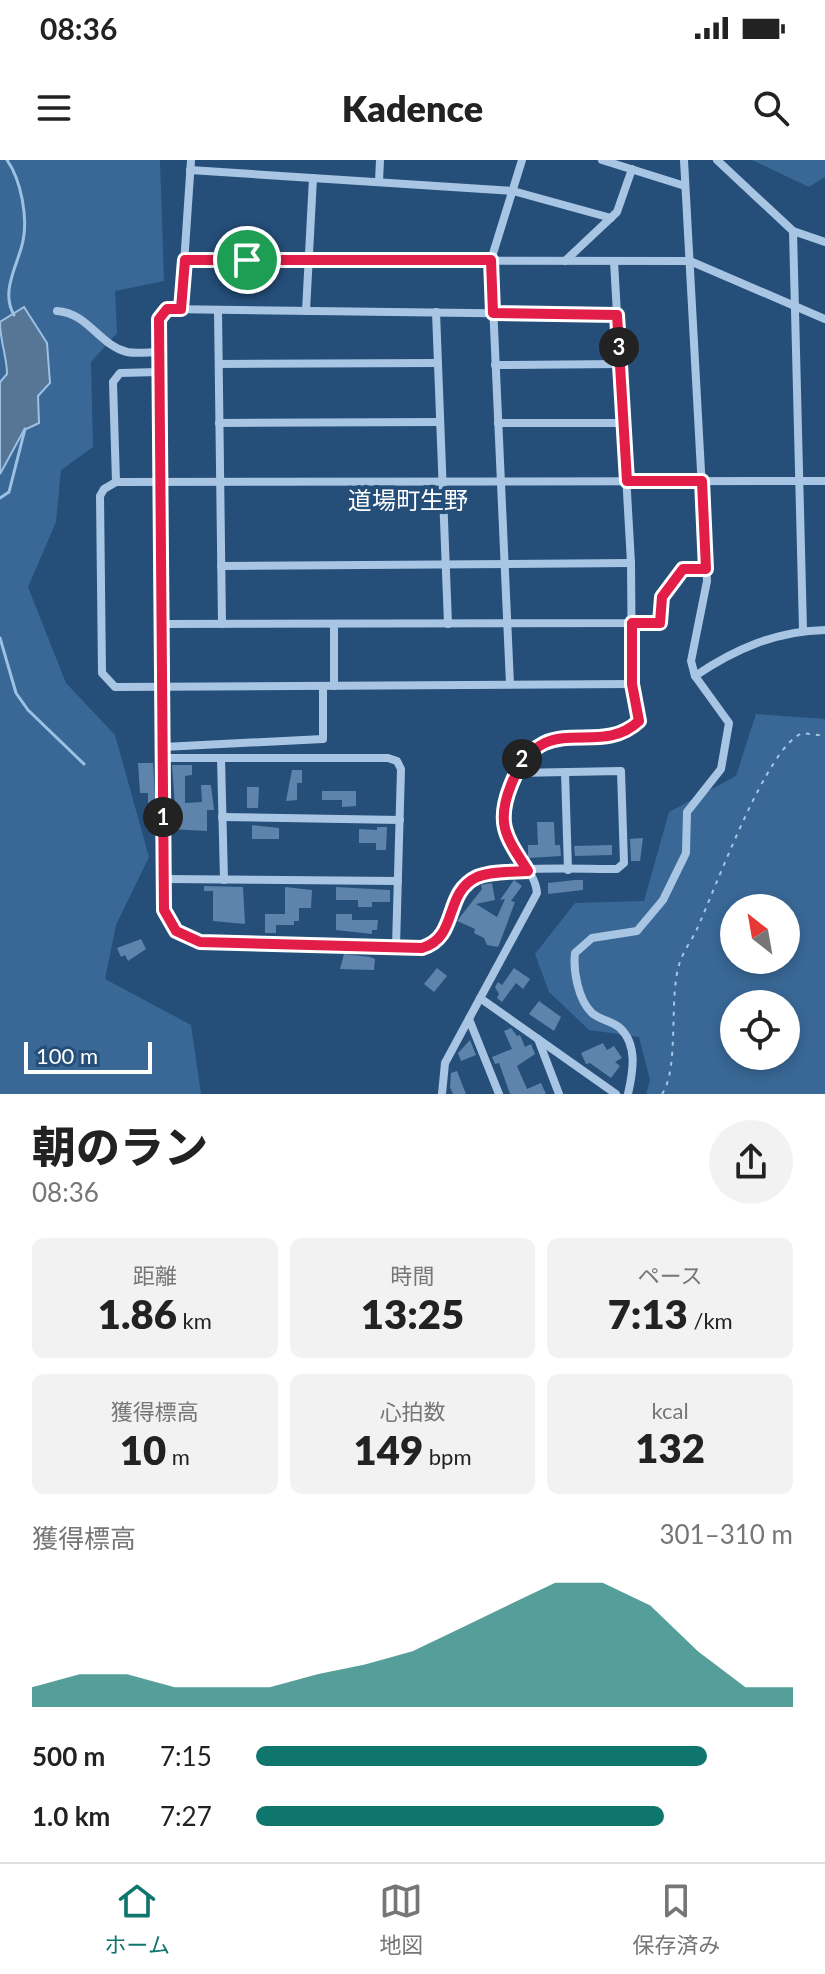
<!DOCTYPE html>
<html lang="ja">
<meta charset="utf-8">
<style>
:root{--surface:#fff;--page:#f2f2f2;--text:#222;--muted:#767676;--line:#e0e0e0;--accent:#0f766e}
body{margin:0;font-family:Lato,"Noto Sans JP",sans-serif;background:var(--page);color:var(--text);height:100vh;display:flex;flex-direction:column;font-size:30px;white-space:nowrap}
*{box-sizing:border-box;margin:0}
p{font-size:26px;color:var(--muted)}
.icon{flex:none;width:44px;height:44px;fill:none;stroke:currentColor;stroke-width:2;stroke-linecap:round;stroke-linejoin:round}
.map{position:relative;height:934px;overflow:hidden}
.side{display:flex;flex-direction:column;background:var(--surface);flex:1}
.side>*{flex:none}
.needle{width:52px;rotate:329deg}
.fabs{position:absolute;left:720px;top:734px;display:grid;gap:16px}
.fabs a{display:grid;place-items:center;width:80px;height:80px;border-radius:50%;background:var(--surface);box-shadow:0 4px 12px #0003;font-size:40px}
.scale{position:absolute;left:24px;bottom:20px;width:128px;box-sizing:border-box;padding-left:8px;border:4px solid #fff;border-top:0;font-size:22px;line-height:28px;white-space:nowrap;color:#fff;-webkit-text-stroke:6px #254e79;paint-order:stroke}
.pin{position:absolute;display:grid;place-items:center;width:68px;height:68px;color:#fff;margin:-34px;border:4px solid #fff;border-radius:50%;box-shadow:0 2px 8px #0007}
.km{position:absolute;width:40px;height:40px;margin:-20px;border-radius:50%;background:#222;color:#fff;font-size:22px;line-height:40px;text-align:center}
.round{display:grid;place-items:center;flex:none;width:84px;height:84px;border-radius:42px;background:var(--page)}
.overview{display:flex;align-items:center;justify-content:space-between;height:136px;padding:0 32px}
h1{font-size:44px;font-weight:800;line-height:60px}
.stats{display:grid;grid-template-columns:repeat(3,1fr);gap:12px;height:136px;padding:8px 32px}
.stats div{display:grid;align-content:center;border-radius:12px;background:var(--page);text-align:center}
.stats b{font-size:40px;font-weight:800}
.stats small{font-size:22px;font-weight:400}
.stats p{font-size:22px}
.chart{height:224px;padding:16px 32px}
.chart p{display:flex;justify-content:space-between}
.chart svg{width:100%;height:144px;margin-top:8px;fill:var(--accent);opacity:.7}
ul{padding:0 32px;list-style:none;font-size:26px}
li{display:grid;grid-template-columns:128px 96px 1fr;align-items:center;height:60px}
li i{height:20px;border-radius:10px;background:var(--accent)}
.status{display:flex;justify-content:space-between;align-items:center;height:56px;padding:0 40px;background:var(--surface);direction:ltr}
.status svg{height:22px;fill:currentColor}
header{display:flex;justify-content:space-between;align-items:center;height:104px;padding:0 32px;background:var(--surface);font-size:36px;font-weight:800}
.menu{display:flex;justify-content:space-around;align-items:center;height:112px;border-top:2px solid var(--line);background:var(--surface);font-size:22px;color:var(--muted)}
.menu a{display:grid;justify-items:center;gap:4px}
.menu .active{color:var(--accent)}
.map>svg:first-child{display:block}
</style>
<div class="status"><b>08:36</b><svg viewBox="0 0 49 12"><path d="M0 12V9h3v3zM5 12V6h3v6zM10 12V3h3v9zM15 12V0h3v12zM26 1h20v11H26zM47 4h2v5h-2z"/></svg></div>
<header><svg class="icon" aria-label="menu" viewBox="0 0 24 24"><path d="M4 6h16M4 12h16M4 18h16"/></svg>Kadence<svg class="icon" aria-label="search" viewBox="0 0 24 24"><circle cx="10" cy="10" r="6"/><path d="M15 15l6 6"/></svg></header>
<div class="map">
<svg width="825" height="934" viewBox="0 0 825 934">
<rect width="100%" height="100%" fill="#254e79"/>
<g fill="#396896" fill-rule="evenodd">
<polygon points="0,0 160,0 164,121 115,131 117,173 91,202 93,287 61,310 56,362 28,427 66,523 115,575 149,697 116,765 105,819 191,865 201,934 0,934"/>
<polygon points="752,0 825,0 825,17 809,27"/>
<path d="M 756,554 L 825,559 L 825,934 L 646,934 L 650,920 L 639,877 L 589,870 L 549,832 L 535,794 L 575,743 L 644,741 L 669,652 L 736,616 ZM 734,748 L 786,748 L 786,800 L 734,800 ZM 734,844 L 786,844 L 786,896 L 734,896 Z"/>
</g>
<path fill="#577594" stroke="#9dc1e4" stroke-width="2" d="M 24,147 L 47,183 L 50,223 L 38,236 L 39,263 L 24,270 L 0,314 L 0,222 L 7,214 C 7,196 0,182 0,162 Z"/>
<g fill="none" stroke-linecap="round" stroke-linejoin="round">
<g stroke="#9dc1e4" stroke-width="3">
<path d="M 7,0 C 21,20 28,57 23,81 C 18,105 0,131 14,155"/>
<polyline points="0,338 9,332 25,269"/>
<polyline points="0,478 16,533 28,550 84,604"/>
</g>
</g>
<g fill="#5e84ab">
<polygon points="138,603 153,603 156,650 148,650 148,633 140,633"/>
<polygon points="172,605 192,605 192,615 185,616 185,643 202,642 201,625 211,625 214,650 207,650 207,671 170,669 170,660 176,660"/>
<polygon points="292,610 302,610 302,623 297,623 297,640 286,641"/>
<polygon points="247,627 259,627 258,648 247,648"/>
<polygon points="322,631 356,631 356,646 342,647 342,640 322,640"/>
<polygon points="537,662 554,662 555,685 560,685 561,696 528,698 528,685 538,685"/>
<polygon points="252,665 279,668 279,679 252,679"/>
<polygon points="377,667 387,667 386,690 376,690 376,683 359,683 359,669 377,670"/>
<polygon points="643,678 640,701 631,701 630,679"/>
<polygon points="612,685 612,695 575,696 574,686"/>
<polygon points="514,720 522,726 511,741 515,742 502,777 498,787 487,785 484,778 474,773 475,769 457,761 482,729 481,725 492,723 495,740 476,744 497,757 505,739 500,740"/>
<polygon points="575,720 583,720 583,730 548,734 548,723"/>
<polygon points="204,726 243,727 245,764 213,761 213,731 204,731"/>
<polygon points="285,727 312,730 311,748 299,748 299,761 294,761 294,765 276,765 276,773 265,773 265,754 285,754"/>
<polygon points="336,727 390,730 390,742 372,742 372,747 358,747 358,740 336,740"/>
<polygon points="336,754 352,754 352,760 378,760 377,770 372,770 372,774 336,770"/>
<polygon points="141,779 146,789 128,801 125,795 121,797 117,788"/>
<polygon points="344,794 370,797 375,799 374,810 340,809"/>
<polygon points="437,808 447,816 434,832 424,824"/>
<polygon points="514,808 530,819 523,829 516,823 502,842 497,838 499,834 495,827 498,822 502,825"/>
<polygon points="539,841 561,857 554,871 529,854"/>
<polygon points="511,868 517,876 520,875 525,887 531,884 535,894 517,906 527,929 541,923 546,934 510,934 499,903 495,904 492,897 512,889 504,871"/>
<polygon points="470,880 476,895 461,901 458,893"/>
<polygon points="603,883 607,890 614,886 622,898 615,902 620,906 611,918 590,903 586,904 581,893"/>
<polygon points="457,911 466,934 453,934 450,927 451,913"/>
</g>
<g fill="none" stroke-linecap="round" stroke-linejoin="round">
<path stroke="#a8c6e3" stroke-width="2" stroke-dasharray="4 6" stroke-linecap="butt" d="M 662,934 C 680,908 668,835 680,802 C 684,790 692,780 697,769 C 714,732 768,583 803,573 L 825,576"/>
<g stroke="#a8c6e3" stroke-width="8">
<polyline points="602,0 685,26"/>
<polyline points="717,0 793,71 825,82"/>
<polyline points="190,10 513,31 611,58"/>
<polyline points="379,22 380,0"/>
<polyline points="793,71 803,470"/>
<polyline points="185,100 690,101 825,159"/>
<polyline points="565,101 617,52 632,9"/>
<polyline points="181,149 191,0"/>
<polyline points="218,150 222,464"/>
<path d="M 57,151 C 88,153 99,185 127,192 C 137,194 149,192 159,192"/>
<polyline points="306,151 313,18"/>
<polyline points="436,152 448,464"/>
<polyline points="219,204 438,203"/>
<polyline points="495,205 620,204"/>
<polyline points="219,263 440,262"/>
<polyline points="498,263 624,263"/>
<polyline points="116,322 113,222 120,213 159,212"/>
<polyline points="221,406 631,403"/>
<polyline points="162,464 660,463 662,437 683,409 706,409"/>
<path d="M 695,516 C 735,489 776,471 825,470"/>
<polyline points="510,524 491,100 522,0"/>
<polyline points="632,524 115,527 102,513 100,336 104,329 116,322 825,321"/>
<polyline points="334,526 334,464"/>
<polyline points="163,587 323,579 323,526"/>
<polyline points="163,598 388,598 397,601 401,609 396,786"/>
<polyline points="221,598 224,720"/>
<polyline points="565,612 568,710"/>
<path d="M 515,613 L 621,611 L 624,703 L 617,709 C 582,710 490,702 465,726 C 442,746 456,778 422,788 L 200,782 C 181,776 171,769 164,750 L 159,159 L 167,149 L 617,155"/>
<polyline points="222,657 400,660"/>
<polyline points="164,719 398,721"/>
<polyline points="480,838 616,934"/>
<polyline points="469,859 499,934"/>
<polyline points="538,879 559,934"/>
<path d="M 442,934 L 445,903 L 537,733 C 535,707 505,689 502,661 C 501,646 508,633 513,619 C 540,551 599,598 639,561 L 632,524 L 631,403 L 614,101"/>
<path d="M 628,934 C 633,912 638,885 620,868 C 612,861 600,860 592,853 C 578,840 573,810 575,793 L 592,778 L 637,771 L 663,740 L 686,693 L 687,652 L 721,609 L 729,563 L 695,516 L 691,501 L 707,421 L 684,0"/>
</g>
</g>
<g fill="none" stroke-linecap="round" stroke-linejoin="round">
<defs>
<path id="route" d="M 185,100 L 491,100 L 493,153 L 617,155 L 627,321 L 702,321 L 706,409 L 683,409 L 662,437 L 660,463 L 632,463 L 632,524 L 639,561 C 596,601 543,544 511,625 C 495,665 507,678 528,711 C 512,712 492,711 477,717 C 443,733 459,777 422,788 L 200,782 L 176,771 L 164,750 L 159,159 L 167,149 L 181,149 Z"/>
</defs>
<use href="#route" stroke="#fff" stroke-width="16"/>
<use href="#route" stroke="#e11d48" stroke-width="10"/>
</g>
<g text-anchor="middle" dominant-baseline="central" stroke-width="8" stroke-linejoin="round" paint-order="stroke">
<g font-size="24" fill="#fff" stroke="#254e79">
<text x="408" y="339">道場町生野</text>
</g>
</g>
</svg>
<div class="fabs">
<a><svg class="needle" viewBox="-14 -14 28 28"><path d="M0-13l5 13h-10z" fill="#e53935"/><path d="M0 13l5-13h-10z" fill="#767676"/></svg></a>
<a><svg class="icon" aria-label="locate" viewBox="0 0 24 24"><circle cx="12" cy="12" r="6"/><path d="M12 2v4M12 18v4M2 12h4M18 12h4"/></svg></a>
</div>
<div class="scale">100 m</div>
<div class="pin" style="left:247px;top:100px;background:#1e9e55"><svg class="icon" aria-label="arrive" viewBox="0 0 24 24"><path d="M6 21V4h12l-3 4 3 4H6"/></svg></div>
<b class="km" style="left:163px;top:657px">1</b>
<b class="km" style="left:522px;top:599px">2</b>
<b class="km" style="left:619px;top:187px">3</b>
</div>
<section class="side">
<div class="overview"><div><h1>朝のラン</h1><p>08:36</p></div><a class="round"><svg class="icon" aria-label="share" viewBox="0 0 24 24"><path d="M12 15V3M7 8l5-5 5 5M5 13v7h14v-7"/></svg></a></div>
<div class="stats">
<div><p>距離</p><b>1.86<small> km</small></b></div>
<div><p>時間</p><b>13:25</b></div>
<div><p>ペース</p><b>7:13<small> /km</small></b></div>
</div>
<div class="stats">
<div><p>獲得標高</p><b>10<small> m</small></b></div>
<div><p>心拍数</p><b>149<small> bpm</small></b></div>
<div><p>kcal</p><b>132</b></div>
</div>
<div class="chart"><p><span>獲得標高</span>301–310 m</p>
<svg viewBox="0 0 160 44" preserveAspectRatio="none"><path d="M0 44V38L10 34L20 34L30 38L40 38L50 38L60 34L70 31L80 27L90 20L100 13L110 6L120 6L130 13L140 27L150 38L160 38V44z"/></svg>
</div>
<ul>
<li><b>500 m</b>7:15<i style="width:84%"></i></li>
<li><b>1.0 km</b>7:27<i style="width:76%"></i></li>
</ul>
</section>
<nav class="menu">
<a class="active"><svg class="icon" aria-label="home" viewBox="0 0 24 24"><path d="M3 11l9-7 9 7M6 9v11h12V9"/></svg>ホーム</a>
<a><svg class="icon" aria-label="map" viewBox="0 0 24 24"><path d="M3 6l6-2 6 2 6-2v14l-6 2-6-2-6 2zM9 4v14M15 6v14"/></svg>地図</a>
<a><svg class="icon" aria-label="saved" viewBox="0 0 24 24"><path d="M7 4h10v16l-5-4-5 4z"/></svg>保存済み</a>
</nav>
